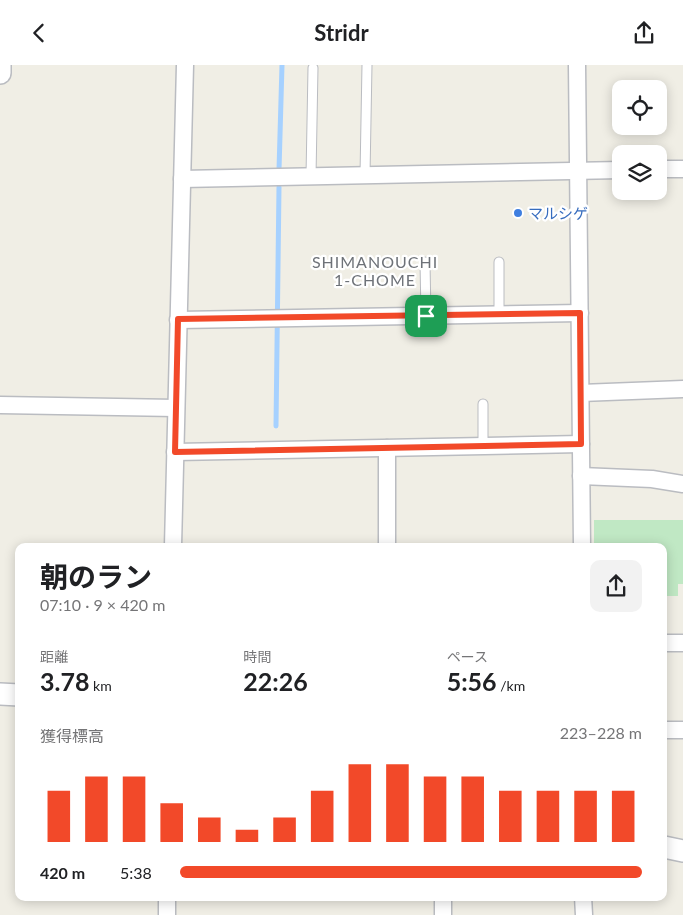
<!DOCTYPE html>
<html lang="ja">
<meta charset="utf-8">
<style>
:root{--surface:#fff;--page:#f2f2f2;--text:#202124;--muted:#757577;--accent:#f24929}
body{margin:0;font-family:Lato,"Noto Sans JP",sans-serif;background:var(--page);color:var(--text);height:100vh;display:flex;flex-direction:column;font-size:19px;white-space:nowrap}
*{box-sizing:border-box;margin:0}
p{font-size:16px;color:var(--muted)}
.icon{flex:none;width:28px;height:28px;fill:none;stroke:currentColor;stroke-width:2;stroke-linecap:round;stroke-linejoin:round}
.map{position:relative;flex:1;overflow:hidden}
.drawer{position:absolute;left:15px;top:478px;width:652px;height:358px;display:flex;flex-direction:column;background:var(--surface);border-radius:10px;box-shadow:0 2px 12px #0003}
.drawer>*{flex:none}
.fabs{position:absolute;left:612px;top:15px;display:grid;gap:10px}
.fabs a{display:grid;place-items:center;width:55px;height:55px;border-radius:10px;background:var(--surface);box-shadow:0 2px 12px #0003;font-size:25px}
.pin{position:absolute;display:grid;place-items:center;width:42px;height:42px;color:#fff;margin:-21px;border-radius:10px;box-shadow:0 2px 8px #0006}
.round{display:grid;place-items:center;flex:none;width:52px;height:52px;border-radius:10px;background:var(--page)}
.overview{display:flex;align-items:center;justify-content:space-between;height:85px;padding:0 25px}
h1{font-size:28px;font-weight:700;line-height:38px}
.metrics{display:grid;grid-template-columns:repeat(3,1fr);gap:8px;height:85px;padding:5px 25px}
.metrics div{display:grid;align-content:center}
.metrics b{font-size:25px;font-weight:700}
.metrics small{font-size:14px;font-weight:400}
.metrics p{font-size:14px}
.chart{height:140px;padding:10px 25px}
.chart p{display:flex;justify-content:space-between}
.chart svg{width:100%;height:90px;margin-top:5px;stroke:var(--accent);stroke-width:6}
ul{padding:0 25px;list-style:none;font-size:16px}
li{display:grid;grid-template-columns:80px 60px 1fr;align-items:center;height:38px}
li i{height:12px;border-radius:6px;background:var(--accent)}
header{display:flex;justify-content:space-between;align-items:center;height:65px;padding:0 25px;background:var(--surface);font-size:22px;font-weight:700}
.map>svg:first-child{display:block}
</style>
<header><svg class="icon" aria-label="back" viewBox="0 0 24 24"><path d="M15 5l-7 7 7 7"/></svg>Stridr<svg class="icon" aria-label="share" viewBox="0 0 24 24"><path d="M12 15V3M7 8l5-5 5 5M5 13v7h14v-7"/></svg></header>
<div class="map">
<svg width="683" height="850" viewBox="0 0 683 850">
<rect width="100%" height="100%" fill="#f0eee5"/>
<polygon fill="#c0e8c4" points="594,455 683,455 683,519 678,519 678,531 664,531 664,481 594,481"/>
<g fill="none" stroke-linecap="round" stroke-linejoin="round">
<g stroke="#a6d1ff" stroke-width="5">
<polyline points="279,105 282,0"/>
<polyline points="276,361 279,122"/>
</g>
<defs>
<g id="service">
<polyline points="365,110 367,0"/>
<polyline points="311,111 313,3"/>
<polyline points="425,197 426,251"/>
<polyline points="499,197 499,250"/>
<polyline points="483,339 483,381"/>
</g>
<g id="minor">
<polyline points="577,0 582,481"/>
<polyline points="659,104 683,104"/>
<polyline points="182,114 621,105"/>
<polyline points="178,255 580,248"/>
<polyline points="581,328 683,324"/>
<polyline points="0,340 176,343"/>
<polyline points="387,383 387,481"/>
<polyline points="175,387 581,379"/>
<polyline points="581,411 652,414 683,419"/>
<polyline points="173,481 185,0"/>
<polyline points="664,578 683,578"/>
<polyline points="664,665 683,665"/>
<polyline points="583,831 584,850"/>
<polyline points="167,850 167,831"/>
<polyline points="443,850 443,831"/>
</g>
<g id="tertiary">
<polyline points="0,8 0,0"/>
<polyline points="0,629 19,630"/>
<polyline points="664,782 683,786"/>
</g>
</defs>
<use href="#service" stroke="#babcc1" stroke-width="11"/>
<use href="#minor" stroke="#babcc1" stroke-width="19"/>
<use href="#tertiary" stroke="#babcc1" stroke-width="24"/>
<use href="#service" stroke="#fff" stroke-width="9"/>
<use href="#minor" stroke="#fff" stroke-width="16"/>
<use href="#tertiary" stroke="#fff" stroke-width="21"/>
</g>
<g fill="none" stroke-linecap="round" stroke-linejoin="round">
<defs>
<polygon id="route" points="580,248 581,379 175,387 178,254"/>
</defs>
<use href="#route" stroke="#fff" stroke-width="10"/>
<use href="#route" stroke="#f24929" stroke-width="6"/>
</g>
<circle fill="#3f7fe0" stroke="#fff" stroke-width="2" cx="518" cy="148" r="5"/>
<g text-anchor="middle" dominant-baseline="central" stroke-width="4.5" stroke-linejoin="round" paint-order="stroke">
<g font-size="15" fill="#366cbe" stroke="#fff" text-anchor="start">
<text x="528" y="148">マルシゲ</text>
</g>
<g font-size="16" letter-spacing="1" fill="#6e7278" stroke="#fff">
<text x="375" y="196">SHIMANOUCHI<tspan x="375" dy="18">1-CHOME</tspan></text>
</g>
</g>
</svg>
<div class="fabs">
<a><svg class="icon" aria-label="locate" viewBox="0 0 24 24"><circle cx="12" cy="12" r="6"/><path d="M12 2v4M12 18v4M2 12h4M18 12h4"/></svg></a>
<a><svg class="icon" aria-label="layers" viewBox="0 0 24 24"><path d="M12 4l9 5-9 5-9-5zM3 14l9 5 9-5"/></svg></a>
</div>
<div class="pin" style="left:426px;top:251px;background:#1e9e55"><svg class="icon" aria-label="arrive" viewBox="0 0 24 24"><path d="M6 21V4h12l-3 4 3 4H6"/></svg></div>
<section class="drawer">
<div class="overview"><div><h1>朝のラン</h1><p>07:10 · 9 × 420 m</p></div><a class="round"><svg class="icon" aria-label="share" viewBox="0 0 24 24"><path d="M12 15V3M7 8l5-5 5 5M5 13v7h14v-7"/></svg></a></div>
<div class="metrics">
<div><p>距離</p><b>3.78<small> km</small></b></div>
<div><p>時間</p><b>22:26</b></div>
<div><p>ペース</p><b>5:56<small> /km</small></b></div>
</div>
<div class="chart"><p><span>獲得標高</span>223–228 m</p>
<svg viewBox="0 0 160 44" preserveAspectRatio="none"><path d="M5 44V19M15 44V12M25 44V12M35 44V25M45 44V32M55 44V38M65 44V32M75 44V19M85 44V6M95 44V6M105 44V12M115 44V12M125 44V19M135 44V19M145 44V19M155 44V19"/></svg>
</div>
<ul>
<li><b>420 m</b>5:38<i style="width:100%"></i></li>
</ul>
</section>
</div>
